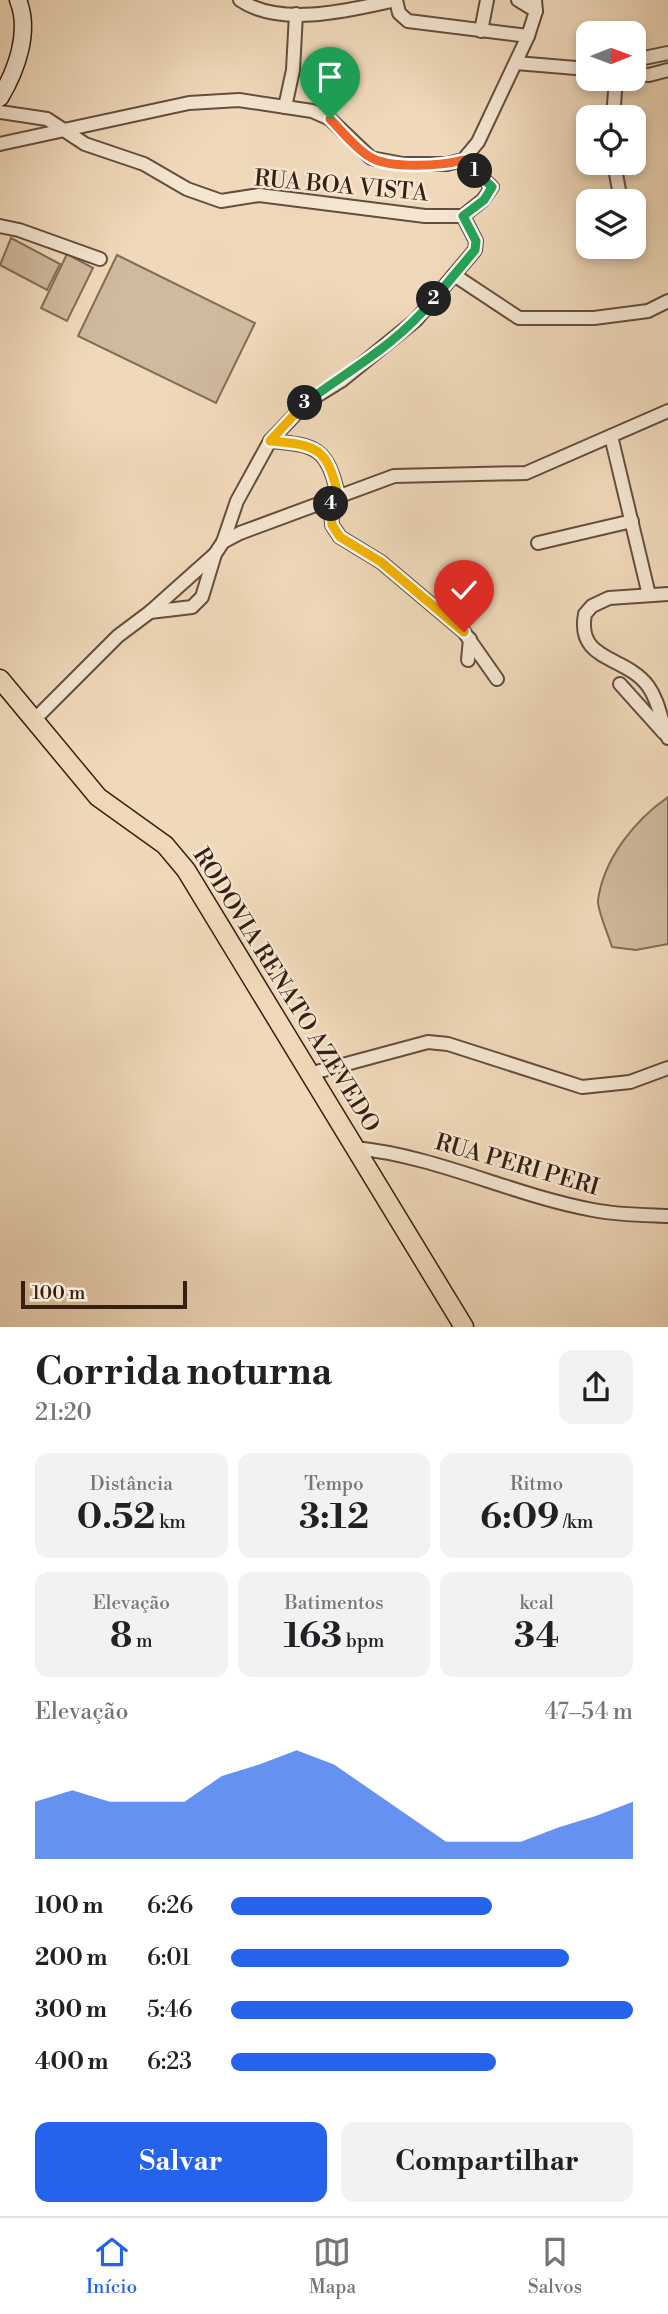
<!DOCTYPE html>
<html lang="pt">
<meta charset="utf-8">
<style>
:root{--surface:#fff;--page:#f2f2f2;--text:#202124;--muted:#757577;--line:#e0e0e0;--accent:#2563eb}
body{margin:0;font-family:"Libre Bodoni",serif;background:var(--page);color:var(--text);height:100vh;display:flex;flex-direction:column;font-size:26px;white-space:nowrap}
*{box-sizing:border-box;margin:0}
p{font-size:23px;color:var(--muted)}
.icon{flex:none;width:38px;height:38px;fill:none;stroke:currentColor;stroke-width:2;stroke-linecap:round;stroke-linejoin:round}
.map{position:relative;height:1327px;overflow:hidden}
.side{display:flex;flex-direction:column;background:var(--surface);flex:1}
.side>*{flex:none}
.needle{width:46px;rotate:89deg}
.controls{position:absolute;left:576px;top:21px;display:grid;gap:14px}
.controls a{display:grid;place-items:center;width:70px;height:70px;border-radius:14px;background:var(--surface);box-shadow:0 4px 10px #0003;font-size:35px}
.scale{position:absolute;left:21px;bottom:18px;width:166px;box-sizing:border-box;padding-left:7px;border:4px solid #362013;border-top:0;font-size:19px;line-height:24px;white-space:nowrap;color:#362013;-webkit-text-stroke:5px #f5e6d2;paint-order:stroke}
.pin{position:absolute;display:grid;place-items:center;width:60px;height:60px;color:#fff;margin:-72px -30px;border-radius:50% 50% 50% 0;rotate:-45deg;box-shadow:0 0 7px #0007}
.pin .icon{rotate:45deg}
.km{position:absolute;width:35px;height:35px;margin:-18px;border-radius:50%;background:#222;color:#fff;font-size:19px;line-height:35px;text-align:center}
.round{display:grid;place-items:center;flex:none;width:74px;height:74px;border-radius:14px;background:var(--page)}
.summary{display:flex;align-items:center;justify-content:space-between;height:119px;padding:0 35px}
h1{font-size:38px;font-weight:700;line-height:52px}
.stats{display:grid;grid-template-columns:repeat(3,1fr);gap:10px;height:119px;padding:7px 35px}
.stats div{display:grid;align-content:center;border-radius:14px;background:var(--page);text-align:center}
.stats b{font-size:35px;font-weight:700}
.stats small{font-size:19px;font-weight:400}
.stats p{font-size:19px}
.chart{height:196px;padding:14px 35px}
.chart p{display:flex;justify-content:space-between}
.chart svg{width:100%;height:126px;margin-top:7px;fill:var(--accent);opacity:.7}
.button{display:flex;gap:14px;margin-top:auto;padding:14px 35px}
.button a{flex:1;height:80px;border-radius:14px;background:var(--accent);color:#fff;font-size:28px;font-weight:700;line-height:80px;text-align:center}
.button a+a{background:var(--page);color:var(--text)}
ul{padding:0 35px;list-style:none;font-size:23px}
li{display:grid;grid-template-columns:112px 84px 1fr;align-items:center;height:52px}
li i{height:18px;border-radius:9px;background:var(--accent)}
.tabs{display:flex;justify-content:space-around;align-items:center;height:98px;border-top:2px solid var(--line);background:var(--surface);font-size:19px;color:var(--muted)}
.tabs a{display:grid;justify-items:center;gap:4px}
.tabs .active{color:var(--accent)}
.map>svg:first-child{display:block}
</style>
<div class="map">
<svg width="668" height="1327" viewBox="0 0 668 1327">
<rect width="100%" height="100%" fill="#f0d9ba"/>
<filter id="stains"><feTurbulence type="fractalNoise" baseFrequency=".00286" numOctaves="4"/><feColorMatrix values="0 0 0 0 .2 0 0 0 0 .09 0 0 0 0 .02 0 0 0 .5 -.17"/></filter>
<radialGradient id="worn" r=".72"><stop offset=".6" stop-color="#630" stop-opacity="0"/><stop offset="1" stop-color="#630" stop-opacity=".3"/></radialGradient>
<g fill="#d0ba9e" stroke="#836d58" stroke-width="2">
<polygon points="11,238 60,264 47,290 0,265"/>
<polygon points="67,254 93,268 67,321 41,308"/>
<polygon points="117,255 255,323 216,403 78,336"/>
<path d="M 668,797 L 668,944 L 636,950 L 612,947 C 609,936 597,910 598,900 C 604,858 635,820 668,797 Z"/>
</g>
<g fill="none" stroke-linecap="round" stroke-linejoin="round">
<defs>
<g id="street">
<path d="M 240,0 C 281,28 351,10 396,0"/>
<polyline points="396,0 399,13 408,21 528,36"/>
<polyline points="518,0 536,11"/>
<polyline points="481,31 487,0"/>
<polyline points="634,60 668,53"/>
<polyline points="516,63 588,69"/>
<polyline points="634,74 649,75 668,70"/>
<polyline points="285,107 293,70 296,14"/>
<polyline points="0,112 47,119 85,144 144,164 187,189 221,201 259,195 425,216 463,216 483,200 492,187 463,160"/>
<polyline points="613,117 616,79"/>
<polyline points="0,144 189,103 239,100 312,111 330,119 371,158 403,164 447,164 463,160 478,142 528,36 536,11 535,0"/>
<polyline points="614,163 621,201"/>
<polyline points="0,226 19,230 100,259"/>
<polyline points="454,275 519,318 594,318 648,311 668,301"/>
<polyline points="611,436 649,595"/>
<path d="M 270,441 C 316,445 327,447 338,495"/>
<polyline points="331,498 332,525 340,537 381,562 464,632 497,679"/>
<polyline points="223,542 237,501 270,441 307,402 341,381 416,320 475,250 476,241 463,216"/>
<polyline points="538,543 632,521"/>
<path d="M 668,594 L 609,598 L 592,606 L 585,614 C 576,662 625,655 648,686 C 659,701 661,721 668,738"/>
<polyline points="150,612 215,554"/>
<polyline points="468,660 470,639"/>
<polyline points="620,684 664,733"/>
<polyline points="34,720 118,636 150,612 192,607 202,597 215,554 223,542 240,533 394,476 526,473 668,411"/>
<polyline points="309,1074 428,1042 448,1044 582,1087 630,1082 668,1068"/>
<path d="M 355,1148 C 437,1156 512,1195 593,1210 C 618,1215 643,1215 668,1216"/>
</g>
<path id="secondary" d="M 0,98 C 16,71 31,32 18,0"/>
<polyline id="primary" points="0,679 98,797 165,845 186,870 464,1327"/>
</defs>
<use href="#street" stroke="#644e3d" stroke-width="16"/>
<use href="#secondary" stroke="#362013" stroke-width="19"/>
<use href="#primary" stroke="#362013" stroke-width="21"/>
<use href="#street" stroke="#f5e6d2" stroke-width="12"/>
<use href="#secondary" stroke="#f5e6d2" stroke-width="16"/>
<use href="#primary" stroke="#f0d9ba" stroke-width="18"/>
</g>
<g fill="none" stroke-linecap="round" stroke-linejoin="round">
<defs>
<path id="split-1" d="M 330,119 C 342,131 355,148 370,157 C 389,169 442,166 463,160 L 475,171"/>
<polyline id="split-2" points="434,299 475,250 476,241 463,216 484,200 492,187 475,171"/>
<path id="split-3" d="M 305,403 C 351,369 396,345 434,299"/>
<path id="split-4" d="M 305,403 L 270,441 C 317,445 327,447 338,495 L 331,498 L 331,504"/>
<polyline id="split-5" points="331,504 332,525 340,537 381,562 464,632"/>
</defs>
<use href="#split-1" stroke="#fff" stroke-width="14"/>
<use href="#split-2" stroke="#fff" stroke-width="14"/>
<use href="#split-3" stroke="#fff" stroke-width="14"/>
<use href="#split-4" stroke="#fff" stroke-width="14"/>
<use href="#split-5" stroke="#fff" stroke-width="14"/>
<use href="#split-1" stroke="#f0652b" stroke-width="9"/>
<use href="#split-2" stroke="#22a559" stroke-width="9"/>
<use href="#split-3" stroke="#22a559" stroke-width="9"/>
<use href="#split-4" stroke="#f5b400" stroke-width="9"/>
<use href="#split-5" stroke="#f5b400" stroke-width="9"/>
</g>
<g text-anchor="middle" dominant-baseline="central" stroke-width="5" stroke-linejoin="round" paint-order="stroke">
<g font-size="23" fill="#362013" stroke="#f5e6d2">
<text transform="translate(341 186) rotate(5)">RUA BOA VISTA</text>
<text transform="translate(286 990) rotate(58)">RODOVIA RENATO AZEVEDO</text>
<text transform="translate(517 1165) rotate(16)">RUA PERI PERI</text>
</g>
</g>
<rect width="100%" height="100%" filter="url(#stains)"/>
<rect width="100%" height="100%" fill="url(#worn)"/>
</svg>
<div class="controls">
<a><svg class="needle" viewBox="-14 -14 28 28"><path d="M0-13l5 13h-10z" fill="#e53935"/><path d="M0 13l5-13h-10z" fill="#757577"/></svg></a>
<a><svg class="icon" aria-label="locate" viewBox="0 0 24 24"><circle cx="12" cy="12" r="6"/><path d="M12 2v4M12 18v4M2 12h4M18 12h4"/></svg></a>
<a><svg class="icon" aria-label="layers" viewBox="0 0 24 24"><path d="M12 4l9 5-9 5-9-5zM3 14l9 5 9-5"/></svg></a>
</div>
<div class="scale">100 m</div>
<div class="pin" style="left:330px;top:119px;background:#1e9e55"><svg class="icon" aria-label="arrive" viewBox="0 0 24 24"><path d="M6 21V4h12l-3 4 3 4H6"/></svg></div>
<div class="pin" style="left:464px;top:632px;background:#d93025"><svg class="icon" aria-label="check" viewBox="0 0 24 24"><path d="M5 12l5 5 9-10"/></svg></div>
<b class="km" style="left:475px;top:171px">1</b>
<b class="km" style="left:434px;top:299px">2</b>
<b class="km" style="left:305px;top:403px">3</b>
<b class="km" style="left:331px;top:504px">4</b>
</div>
<section class="side">
<div class="summary"><div><h1>Corrida noturna</h1><p>21:20</p></div><a class="round"><svg class="icon" aria-label="share" viewBox="0 0 24 24"><path d="M12 15V3M7 8l5-5 5 5M5 13v7h14v-7"/></svg></a></div>
<div class="stats">
<div><p>Distância</p><b>0.52<small> km</small></b></div>
<div><p>Tempo</p><b>3:12</b></div>
<div><p>Ritmo</p><b>6:09<small> /km</small></b></div>
</div>
<div class="stats">
<div><p>Elevação</p><b>8<small> m</small></b></div>
<div><p>Batimentos</p><b>163<small> bpm</small></b></div>
<div><p>kcal</p><b>34</b></div>
</div>
<div class="chart"><p><span>Elevação</span>47–54 m</p>
<svg viewBox="0 0 160 44" preserveAspectRatio="none"><path d="M0 44V24L10 20L20 24L30 24L40 24L50 15L60 11L70 6L80 11L90 20L100 29L110 38L120 38L130 38L140 33L150 29L160 24V44z"/></svg>
</div>
<ul>
<li><b>100 m</b>6:26<i style="width:65%"></i></li>
<li><b>200 m</b>6:01<i style="width:84%"></i></li>
<li><b>300 m</b>5:46<i style="width:100%"></i></li>
<li><b>400 m</b>6:23<i style="width:66%"></i></li>
</ul>
<div class="button"><a>Salvar</a><a>Compartilhar</a></div>
</section>
<nav class="tabs">
<a class="active"><svg class="icon" aria-label="home" viewBox="0 0 24 24"><path d="M3 11l9-7 9 7M6 9v11h12V9"/></svg>Início</a>
<a><svg class="icon" aria-label="map" viewBox="0 0 24 24"><path d="M3 6l6-2 6 2 6-2v14l-6 2-6-2-6 2zM9 4v14M15 6v14"/></svg>Mapa</a>
<a><svg class="icon" aria-label="saved" viewBox="0 0 24 24"><path d="M7 4h10v16l-5-4-5 4z"/></svg>Salvos</a>
</nav>
